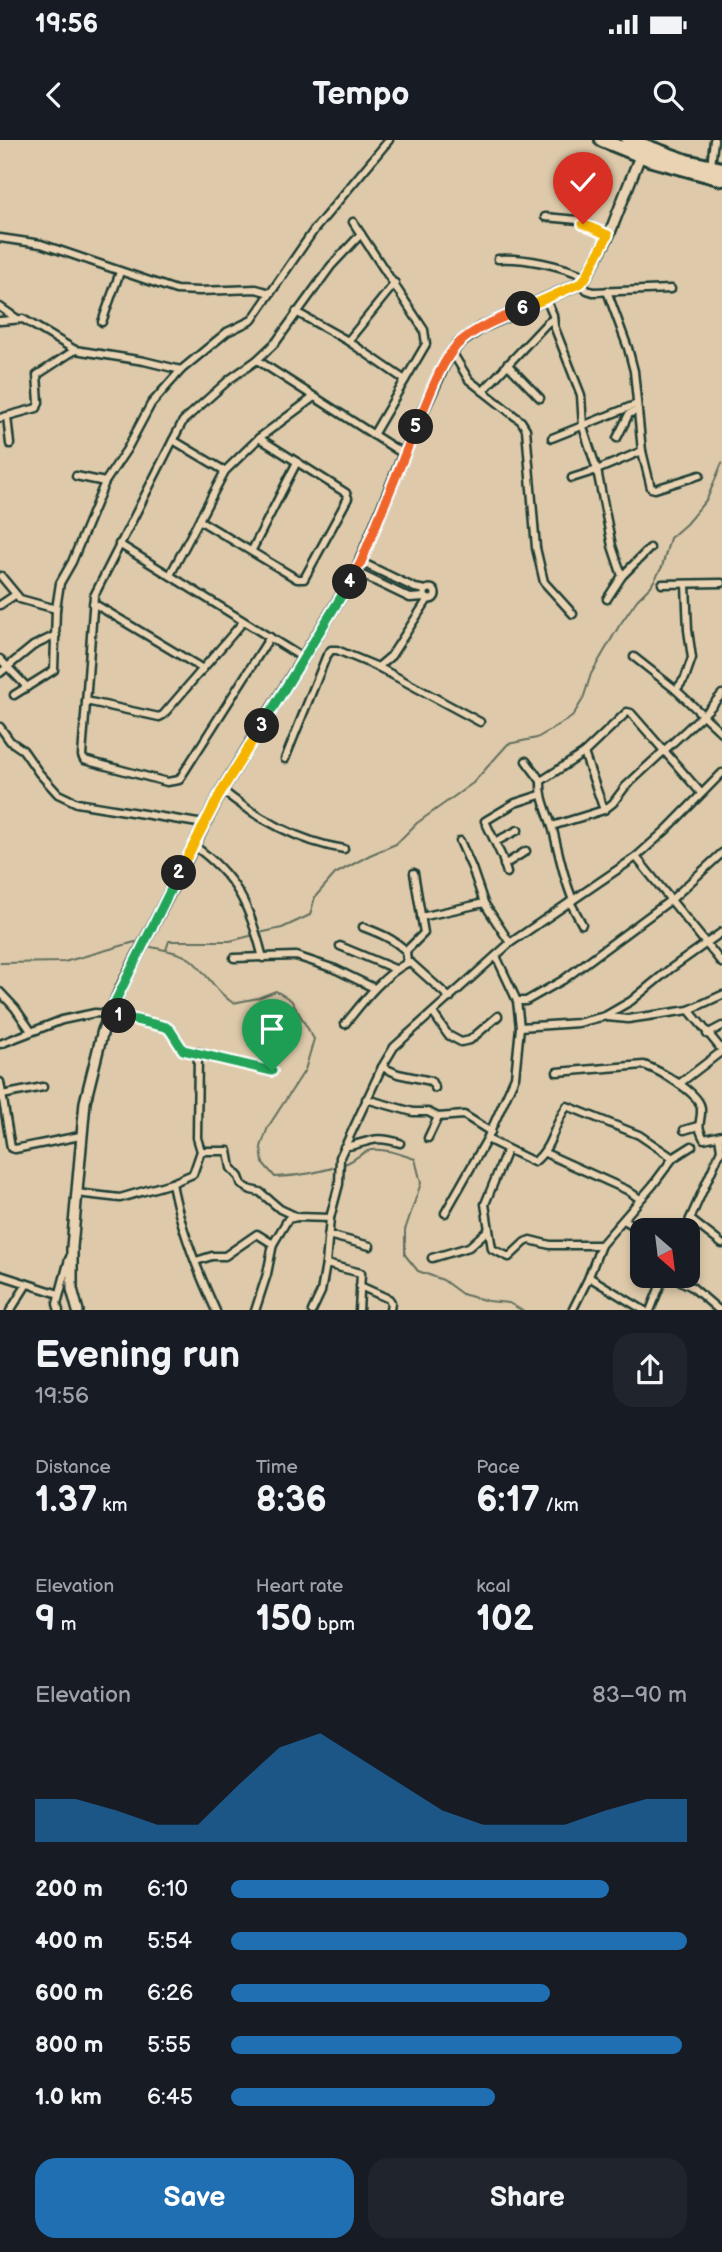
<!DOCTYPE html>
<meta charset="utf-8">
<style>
:root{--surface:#171b24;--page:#20242c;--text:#f1f3f6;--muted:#9ea1a6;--accent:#1f6fb2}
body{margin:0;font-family:"Balsamiq Sans",sans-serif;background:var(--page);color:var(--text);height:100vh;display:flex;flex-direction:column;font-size:26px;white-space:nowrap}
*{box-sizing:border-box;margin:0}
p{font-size:23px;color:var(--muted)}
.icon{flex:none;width:38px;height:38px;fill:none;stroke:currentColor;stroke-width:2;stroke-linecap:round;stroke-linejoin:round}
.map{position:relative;height:1170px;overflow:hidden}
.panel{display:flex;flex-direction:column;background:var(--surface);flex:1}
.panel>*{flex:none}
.needle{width:46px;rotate:152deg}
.tools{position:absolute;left:630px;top:1078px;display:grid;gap:14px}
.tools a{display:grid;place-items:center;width:70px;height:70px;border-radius:14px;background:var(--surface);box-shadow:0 4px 10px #0003;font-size:35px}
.pin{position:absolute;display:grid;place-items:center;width:60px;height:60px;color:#fff;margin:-72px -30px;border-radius:50% 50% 50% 0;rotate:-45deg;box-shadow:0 0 7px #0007}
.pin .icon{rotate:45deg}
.km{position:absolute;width:35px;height:35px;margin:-18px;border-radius:50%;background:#222;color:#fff;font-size:19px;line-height:35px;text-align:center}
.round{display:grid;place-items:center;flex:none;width:74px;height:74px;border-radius:21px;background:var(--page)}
.headline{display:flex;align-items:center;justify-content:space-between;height:119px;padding:0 35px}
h1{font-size:38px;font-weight:700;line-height:52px}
.metrics{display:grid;grid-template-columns:repeat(3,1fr);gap:10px;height:119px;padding:7px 35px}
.metrics div{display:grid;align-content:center}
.metrics b{font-size:35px;font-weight:700}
.metrics small{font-size:19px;font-weight:400}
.metrics p{font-size:19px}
.chart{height:196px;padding:14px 35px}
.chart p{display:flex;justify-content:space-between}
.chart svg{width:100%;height:126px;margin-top:7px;fill:var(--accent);opacity:.7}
.action{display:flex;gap:14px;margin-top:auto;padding:14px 35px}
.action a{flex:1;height:80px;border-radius:21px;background:var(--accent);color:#fff;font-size:28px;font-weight:700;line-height:80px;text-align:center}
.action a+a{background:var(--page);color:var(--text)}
ul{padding:0 35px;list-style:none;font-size:23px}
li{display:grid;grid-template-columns:112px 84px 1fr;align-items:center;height:52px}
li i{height:18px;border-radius:9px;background:var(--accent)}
.status{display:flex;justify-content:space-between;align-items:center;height:49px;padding:0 35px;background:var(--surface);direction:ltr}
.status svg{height:19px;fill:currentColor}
header{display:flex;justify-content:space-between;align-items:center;height:91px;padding:0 35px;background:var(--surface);font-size:32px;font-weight:700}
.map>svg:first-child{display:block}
</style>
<div class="status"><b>19:56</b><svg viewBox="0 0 49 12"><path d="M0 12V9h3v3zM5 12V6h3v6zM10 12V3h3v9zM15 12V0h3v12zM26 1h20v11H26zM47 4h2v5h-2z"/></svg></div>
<header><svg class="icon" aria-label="back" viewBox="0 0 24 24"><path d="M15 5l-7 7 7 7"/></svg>Tempo<svg class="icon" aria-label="search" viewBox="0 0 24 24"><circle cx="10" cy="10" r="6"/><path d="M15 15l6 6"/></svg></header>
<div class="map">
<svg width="722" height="1171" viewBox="0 0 722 1171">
<rect width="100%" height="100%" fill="#decaaa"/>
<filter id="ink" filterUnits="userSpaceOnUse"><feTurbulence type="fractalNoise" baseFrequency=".0143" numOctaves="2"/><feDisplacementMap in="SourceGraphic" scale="14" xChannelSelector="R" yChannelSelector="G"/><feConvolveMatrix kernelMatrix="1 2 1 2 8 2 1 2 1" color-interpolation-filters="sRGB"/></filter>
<g filter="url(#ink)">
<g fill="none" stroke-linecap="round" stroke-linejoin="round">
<g stroke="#626f5e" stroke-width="2">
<polyline points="259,793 282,788 310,775 315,757 335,734 370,715 396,704 417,683 473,643 508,604 537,598 572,577 583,559 591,534 619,486 637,460 651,446 662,427 670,398 686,384 707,359 722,323"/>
<path d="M 148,806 C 161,810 179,811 190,819 C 206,831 214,851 233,863 L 258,858 L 276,851 L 291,860 L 314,899 L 305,930 L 268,987 L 261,1007 L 263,1023 L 275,1037 C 300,1036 324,1032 347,1023 C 355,1020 363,1011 371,1010 C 386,1008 402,1015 415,1019 L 421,1043 L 405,1090 L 405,1115 L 418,1131 L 443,1140 L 462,1154 L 488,1161 L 509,1163 L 523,1171"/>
<polyline points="166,810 169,801 230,801 254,795"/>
<polyline points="0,823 64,822 135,802 139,804"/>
</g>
<defs>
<g id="street">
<polyline points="711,26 714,0"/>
<polyline points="545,77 578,80 609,95"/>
<polyline points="353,82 424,190 426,204 373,295"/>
<polyline points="0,98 41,104 176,150 200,151 256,149 270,153"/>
<path d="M 498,119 C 524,117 564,126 586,137"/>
<polyline points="581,143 587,150 593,152 671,149"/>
<polyline points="607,151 628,208 634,231 642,311 651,348 655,349 700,335"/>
<polyline points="546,159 553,175 554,186 581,255 583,287 597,330 612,406 622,436"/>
<polyline points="0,167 16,178"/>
<polyline points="296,172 348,201 405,240"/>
<polyline points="0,181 23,179 75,210 144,221 181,230"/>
<polyline points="102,182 120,132"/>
<polyline points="348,201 395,143"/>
<polyline points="452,212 469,240 521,281 526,289 536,408 544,442 573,474"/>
<polyline points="257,220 405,315"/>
<polyline points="507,224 540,258"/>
<polyline points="483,251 547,183 553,179"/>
<polyline points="7,276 10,304"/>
<polyline points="0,278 37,268 39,262 37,235 75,210"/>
<polyline points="552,298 637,264"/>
<polyline points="617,298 629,274 638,270"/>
<polyline points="173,300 225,331"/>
<polyline points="76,336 105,342"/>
<polyline points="572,338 597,330 642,311"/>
<polyline points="199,380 297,439 304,439 348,358 346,353 259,298"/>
<polyline points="119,404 303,518"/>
<polyline points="252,410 297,322"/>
<polyline points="361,422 415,448 426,450"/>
<polyline points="356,432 410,458 425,457"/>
<polyline points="170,435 225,331 259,298 314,257"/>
<polyline points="1,436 20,459 56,469"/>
<polyline points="662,444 722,443"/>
<circle cx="430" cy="454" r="5.5"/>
<polyline points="607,459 622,436 650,408"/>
<polyline points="93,463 203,529"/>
<polyline points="0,465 15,455"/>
<polyline points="270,497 179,640 167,642 84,620 82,616 94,456 173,300 183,281 230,239 257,220 276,202 331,126 361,94"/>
<polyline points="634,517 676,550 722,593"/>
<polyline points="0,519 27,547"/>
<polyline points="378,527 391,516 428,459"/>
<polyline points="0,533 33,506 56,495"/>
<polyline points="676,550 685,538 692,518 688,490 686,445"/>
<polyline points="14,555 54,530 56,469 60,443 72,422 105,342 127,309 151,264 181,230 227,192 252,180 314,90 389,0"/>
<polyline points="86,561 159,577 163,575 243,482"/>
<polyline points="0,587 10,601 23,610 39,633 58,654 77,663 204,684"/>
<polyline points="584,613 604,670"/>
<polyline points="285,619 326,517 331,510 337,510 378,527 480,582"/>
<path d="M 526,621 L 541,641 C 540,659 548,672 553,690 C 559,713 563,737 573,760"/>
<polyline points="541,641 584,613 627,572 631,573 701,653"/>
<path d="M 222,650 C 256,678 300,702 344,709"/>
<polyline points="552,686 604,670 613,663 625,647 709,569 722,554"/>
<polyline points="460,701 472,728 484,763 510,803"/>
<polyline points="495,702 518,690"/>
<path d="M 193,705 C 237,736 250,767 263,818"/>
<polyline points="636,717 722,823"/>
<polyline points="504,725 526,711"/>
<polyline points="507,733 502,717 485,681 515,663 540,655"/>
<polyline points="570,762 582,784"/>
<polyline points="421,777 484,763"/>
<path d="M 363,787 C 379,793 394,799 406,811 L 407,823"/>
<polyline points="340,806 395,829"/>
<polyline points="406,811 424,793 414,733"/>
<polyline points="234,818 296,816 335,829 374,848"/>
<polyline points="407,823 411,823 450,858"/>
<polyline points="0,852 15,868 31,891"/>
<polyline points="517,861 526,861 563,840 672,759 722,713"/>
<polyline points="689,870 722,910"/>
<polyline points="433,873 448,895 461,902 470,900 498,876"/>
<polyline points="607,877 628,879 689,870 722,855"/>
<path d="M 345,884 C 363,862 381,837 407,823"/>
<polyline points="520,887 578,883 605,876 631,861 670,829 722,792"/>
<polyline points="707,894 722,886"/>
<polyline points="0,904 62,880 95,873 109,874 166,887 171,890 183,910 272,931"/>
<polyline points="382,927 398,934 431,941 435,948"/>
<path d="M 557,932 L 644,925 C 658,930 699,952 701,968 C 702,984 695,982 704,999 L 722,995"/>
<polyline points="0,942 11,1008 15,1009 80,996"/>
<polyline points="679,944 722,911"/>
<polyline points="2,955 43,947"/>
<polyline points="366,959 413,972 428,972 438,977 464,975 491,992"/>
<polyline points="684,990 698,986"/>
<polyline points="428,998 438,977"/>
<path d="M 487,999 L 534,1022 C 552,1009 554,983 567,966 L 639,995 L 673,1018"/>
<path d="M 344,1007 C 370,1003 372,994 400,1003"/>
<polyline points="507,1010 485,1064 492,1109 509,1117 525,1102 530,1100 550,1105 601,1105"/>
<polyline points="201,1011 228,1011 231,1028 239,1037 242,1045 251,1050 260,1052 280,1069 297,1077 330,1078"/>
<polyline points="545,1013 627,1050 640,1059"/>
<path d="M 172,1043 C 180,1087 197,1130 216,1171"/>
<polyline points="76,1053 120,1058 172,1043 193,1034 201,1011 197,998 198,912"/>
<polyline points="445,1073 487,999 515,937 520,887 517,861 496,816"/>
<polyline points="690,1079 722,1104"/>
<polyline points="624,1080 642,1091"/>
<polyline points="687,1090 690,1079 721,1010 719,996"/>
<polyline points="328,1095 370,1106"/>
<polyline points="432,1118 469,1107 488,1090"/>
<polyline points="196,1121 212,1116 225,1116 257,1094 273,1104"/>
<polyline points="326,1124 361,1133 359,1171"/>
<polyline points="0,1135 59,1154"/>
<polyline points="671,1136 692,1147 720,1171"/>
<polyline points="589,1137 645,1171"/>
<polyline points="360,1146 389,1159 391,1162 390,1171"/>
<polyline points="10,1171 27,1144"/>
<polyline points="59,1171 57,1164 69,1119"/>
<polyline points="255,1171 267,1134 273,1104 288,1079 297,1077"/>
<polyline points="312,1171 321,1152 326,1124 330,1078 339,1044 340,1017 382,927 394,907 510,803 636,717 666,690 722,633"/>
<polyline points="572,1171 588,1139 601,1105 653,1045 673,1018 692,1006"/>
<polyline points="650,1171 664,1136"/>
</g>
<polyline id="secondary" points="78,1171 72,1149 72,1107 85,962 103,890 121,848 222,650 356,432 414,290 444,225 452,212 458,204 482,187 581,143 586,137 609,95 640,16"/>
<g id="highway">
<polyline points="602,0 649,19 722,39"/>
<polyline points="628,0 686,21 722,29"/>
</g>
</defs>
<use href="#street" stroke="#1f3d34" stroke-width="11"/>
<use href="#secondary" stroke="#1f3d34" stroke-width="14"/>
<use href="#highway" stroke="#1f3d34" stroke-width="18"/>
<use href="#street" stroke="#ead3b2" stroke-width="6"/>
<use href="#secondary" stroke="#ead3b2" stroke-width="9"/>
<use href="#highway" stroke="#ead3b2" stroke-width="12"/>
</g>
</g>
<g fill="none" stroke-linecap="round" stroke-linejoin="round" filter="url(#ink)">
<defs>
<polyline id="split-1" points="119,876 166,887 170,890 183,910 272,931"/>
<polyline id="split-2" points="119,876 109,874 179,733"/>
<polyline id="split-3" points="179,733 222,650 262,586"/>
<polyline id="split-4" points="262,586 350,442"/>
<polyline id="split-5" points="350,442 361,422 416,287"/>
<path id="split-6" d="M 416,287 C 427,263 439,225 457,205 C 474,188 501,178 523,169"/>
<polyline id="split-7" points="523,169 581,143 586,137 608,95 583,84"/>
</defs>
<use href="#split-1" stroke="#fff" stroke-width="14"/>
<use href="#split-2" stroke="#fff" stroke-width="14"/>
<use href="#split-3" stroke="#fff" stroke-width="14"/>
<use href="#split-4" stroke="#fff" stroke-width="14"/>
<use href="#split-5" stroke="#fff" stroke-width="14"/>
<use href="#split-6" stroke="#fff" stroke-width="14"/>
<use href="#split-7" stroke="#fff" stroke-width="14"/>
<use href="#split-1" stroke="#22a559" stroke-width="9"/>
<use href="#split-2" stroke="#22a559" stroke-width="9"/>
<use href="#split-3" stroke="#f5b400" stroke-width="9"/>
<use href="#split-4" stroke="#22a559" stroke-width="9"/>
<use href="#split-5" stroke="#f0652b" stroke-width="9"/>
<use href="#split-6" stroke="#f0652b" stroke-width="9"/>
<use href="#split-7" stroke="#f5b400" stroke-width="9"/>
</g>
</svg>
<div class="tools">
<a><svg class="needle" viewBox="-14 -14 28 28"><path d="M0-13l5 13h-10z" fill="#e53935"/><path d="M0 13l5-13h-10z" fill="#9ea1a6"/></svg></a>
</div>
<div class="pin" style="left:272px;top:931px;background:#1e9e55"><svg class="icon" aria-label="arrive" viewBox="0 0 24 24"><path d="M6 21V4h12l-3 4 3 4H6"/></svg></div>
<div class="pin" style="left:583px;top:84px;background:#d93025"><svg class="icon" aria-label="check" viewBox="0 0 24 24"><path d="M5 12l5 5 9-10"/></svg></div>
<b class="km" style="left:119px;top:876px">1</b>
<b class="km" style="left:179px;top:733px">2</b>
<b class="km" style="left:262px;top:586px">3</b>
<b class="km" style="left:350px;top:442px">4</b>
<b class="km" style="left:416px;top:287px">5</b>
<b class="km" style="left:523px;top:169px">6</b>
</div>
<section class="panel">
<div class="headline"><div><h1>Evening run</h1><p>19:56</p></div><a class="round"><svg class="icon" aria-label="share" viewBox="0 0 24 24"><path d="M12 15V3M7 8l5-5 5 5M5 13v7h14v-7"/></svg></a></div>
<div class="metrics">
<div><p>Distance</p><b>1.37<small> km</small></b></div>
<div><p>Time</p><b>8:36</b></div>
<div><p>Pace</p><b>6:17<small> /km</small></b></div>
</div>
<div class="metrics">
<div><p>Elevation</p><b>9<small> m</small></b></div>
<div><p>Heart rate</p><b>150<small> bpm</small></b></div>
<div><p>kcal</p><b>102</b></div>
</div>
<div class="chart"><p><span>Elevation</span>83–90 m</p>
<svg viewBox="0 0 160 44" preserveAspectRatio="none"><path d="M0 44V29L10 29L20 33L30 38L40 38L50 24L60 11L70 6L80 15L90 24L100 33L110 38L120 38L130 38L140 33L150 29L160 29V44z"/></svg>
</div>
<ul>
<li><b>200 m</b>6:10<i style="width:83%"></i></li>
<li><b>400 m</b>5:54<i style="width:100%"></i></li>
<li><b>600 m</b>6:26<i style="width:70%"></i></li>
<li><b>800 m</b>5:55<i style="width:99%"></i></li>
<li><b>1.0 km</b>6:45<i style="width:58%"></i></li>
</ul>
<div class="action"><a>Save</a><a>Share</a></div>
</section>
